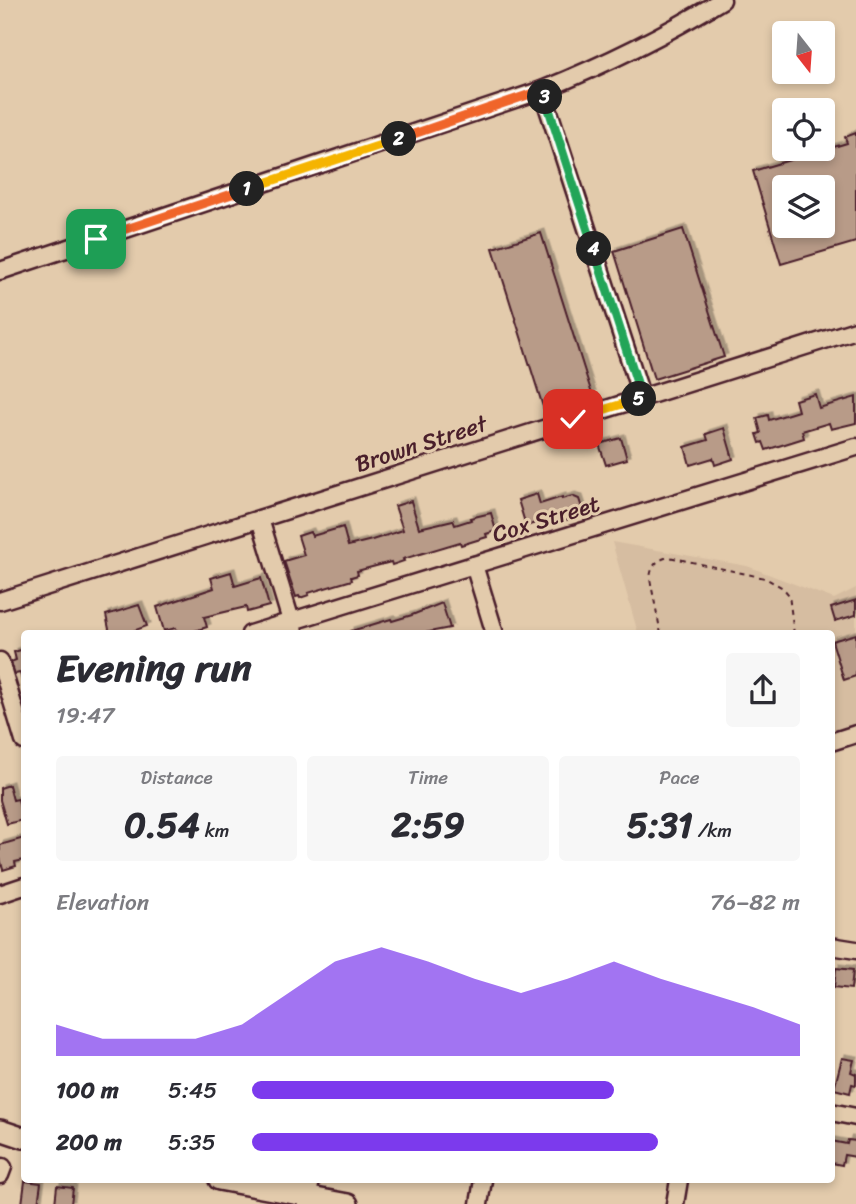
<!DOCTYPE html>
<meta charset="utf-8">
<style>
:root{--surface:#fff;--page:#f7f7f7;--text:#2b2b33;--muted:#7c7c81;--accent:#7c3aed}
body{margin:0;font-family:Sriracha,sans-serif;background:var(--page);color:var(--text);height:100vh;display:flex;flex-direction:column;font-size:26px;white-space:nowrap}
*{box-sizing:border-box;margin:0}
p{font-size:23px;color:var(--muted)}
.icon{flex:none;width:38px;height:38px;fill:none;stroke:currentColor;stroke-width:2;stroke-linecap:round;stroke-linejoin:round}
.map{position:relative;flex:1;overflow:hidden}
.drawer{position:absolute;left:21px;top:630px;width:814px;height:553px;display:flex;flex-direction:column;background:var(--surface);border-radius:7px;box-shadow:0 4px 10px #0003}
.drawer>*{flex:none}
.needle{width:46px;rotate:163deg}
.fabs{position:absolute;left:772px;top:21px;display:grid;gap:14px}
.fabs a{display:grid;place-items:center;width:63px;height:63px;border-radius:7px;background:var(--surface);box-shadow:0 4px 10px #0003;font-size:35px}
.pin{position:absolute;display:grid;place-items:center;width:60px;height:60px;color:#fff;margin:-30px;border-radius:14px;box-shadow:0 4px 10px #0006}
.km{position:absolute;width:35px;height:35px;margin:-18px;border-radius:50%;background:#222;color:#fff;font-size:19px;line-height:35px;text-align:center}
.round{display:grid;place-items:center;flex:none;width:74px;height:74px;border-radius:7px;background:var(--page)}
.overview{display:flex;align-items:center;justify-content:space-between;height:119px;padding:0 35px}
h1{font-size:38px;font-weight:800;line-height:52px}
.figures{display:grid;grid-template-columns:repeat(3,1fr);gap:10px;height:119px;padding:7px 35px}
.figures div{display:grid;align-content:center;border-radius:7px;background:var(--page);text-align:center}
.figures b{font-size:35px;font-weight:800}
.figures small{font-size:19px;font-weight:400}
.figures p{font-size:19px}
.chart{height:196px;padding:14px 35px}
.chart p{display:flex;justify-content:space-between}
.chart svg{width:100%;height:126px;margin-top:7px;fill:var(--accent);opacity:.7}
ul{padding:0 35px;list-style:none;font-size:23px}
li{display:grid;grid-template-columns:112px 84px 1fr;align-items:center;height:52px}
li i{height:18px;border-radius:9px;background:var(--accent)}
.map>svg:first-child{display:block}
</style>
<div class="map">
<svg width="856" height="1204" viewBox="0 0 856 1204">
<defs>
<filter id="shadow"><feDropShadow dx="3.5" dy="-3.5" stdDeviation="0" flood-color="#0004"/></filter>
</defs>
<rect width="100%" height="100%" fill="#e3cbac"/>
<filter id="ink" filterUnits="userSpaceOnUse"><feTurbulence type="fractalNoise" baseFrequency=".0143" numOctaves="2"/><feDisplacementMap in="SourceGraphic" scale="14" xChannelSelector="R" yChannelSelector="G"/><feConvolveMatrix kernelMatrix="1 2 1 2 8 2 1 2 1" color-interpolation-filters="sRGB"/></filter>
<g filter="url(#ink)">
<polygon fill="#d6bda1" points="612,542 747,566 834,599 856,588 856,727 831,735 831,634 638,633"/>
<g fill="#b89b88" stroke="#4a1f2b" stroke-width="2" fill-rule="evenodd" filter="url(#shadow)">
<path d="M 856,133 L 856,242 L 781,264 L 753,171 L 847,143 L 845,137 ZM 784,187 L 822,187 L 822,226 L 784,226 Z"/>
<polygon points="683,229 724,357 654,379 614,251"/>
<polygon points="541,233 592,394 544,410 493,248"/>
<polygon points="815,394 819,408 856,397 856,423 831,429 829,423 802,431 804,438 766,450 763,442 760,443 757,434 761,433 757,418 768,415 769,420 798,411 795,400"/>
<polygon points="724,428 733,459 715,465 713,458 690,465 685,447 708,440 706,434"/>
<polygon points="621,438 627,459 606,465 599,444"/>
<polygon points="537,494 540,504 562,497 562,499 572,496 579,499 584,514 557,523 550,523 549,519 526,526 518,500"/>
<polygon points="411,501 419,528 453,520 455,525 471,520 470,518 491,513 496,531 486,534 487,537 461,545 460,542 403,559 404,561 392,565 391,562 357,571 358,575 351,577 352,580 308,593 309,595 300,598 299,596 296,597 284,561 304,555 298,536 310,532 312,536 343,527 348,546 372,540 403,530 395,506"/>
<polygon points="231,572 235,586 261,578 269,606 247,612 246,607 204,617 207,627 185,634 183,631 177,632 176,628 164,631 157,607 214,588 211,578"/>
<polygon points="856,600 856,615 835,621 831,608"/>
<polygon points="442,603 450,628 419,634 351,634 351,631 391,619 392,621 412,615"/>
<polygon points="139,605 147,626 125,634 110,634 106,615"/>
<polygon points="856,634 856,676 844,680 832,641"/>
<polygon points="24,649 24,680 22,680 20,673 15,674 11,662 16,660 14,652"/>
<polygon points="9,785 13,800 18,799 23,820 7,824 0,800 0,788"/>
<polygon points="24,838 24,860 15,862 16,866 3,870 0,858 0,845"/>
<polygon points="836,968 853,970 851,989 834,987"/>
<polygon points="842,1058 854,1060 851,1072 856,1074 856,1085 852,1084 850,1093 834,1089"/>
<polygon points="848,1140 856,1141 856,1157 844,1155 842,1165 831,1163 831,1141 847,1144"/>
<polygon points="25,1181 41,1183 38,1204 22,1204"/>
<polygon points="57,1186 73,1188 71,1204 55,1204"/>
</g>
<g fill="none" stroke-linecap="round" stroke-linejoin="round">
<defs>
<g id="minor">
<polyline points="542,90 642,398"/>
<path d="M 0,271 L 542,90 C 604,65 665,35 722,0"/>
<polyline points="260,519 295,634"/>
<polyline points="474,565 495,634"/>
<polyline points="0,601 856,330"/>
<polyline points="250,634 856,447"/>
<polyline points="0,661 24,741"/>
<polyline points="831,742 856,734"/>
<polyline points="0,894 24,886"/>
<polyline points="831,946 856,950"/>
<polyline points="831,1112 856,1117"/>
<polyline points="0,1175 3,1167"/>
<polyline points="306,1204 311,1180"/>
<polyline points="479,1204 483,1180"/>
<polyline points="675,1204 679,1180"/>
</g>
<g id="major">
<polyline points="0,1130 24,1138"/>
<polyline points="219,1180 348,1204"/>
</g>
</defs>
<use href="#minor" stroke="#4a1f2b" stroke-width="21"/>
<use href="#major" stroke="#4a1f2b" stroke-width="24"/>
<path stroke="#4a1f2b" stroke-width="2" stroke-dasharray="5 5" stroke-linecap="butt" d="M 661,634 L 650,579 C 651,566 656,560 669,557 L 765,578 L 783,588 L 789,595 L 794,634"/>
<use href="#minor" stroke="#e3cbac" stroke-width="16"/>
<use href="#major" stroke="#e3cbac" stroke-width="19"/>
</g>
</g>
<g fill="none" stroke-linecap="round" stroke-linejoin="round" filter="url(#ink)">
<defs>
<polyline id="split-1" points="96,239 247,189"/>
<polyline id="split-2" points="247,189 399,139"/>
<polyline id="split-3" points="399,139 542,90 545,97"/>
<polyline id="split-4" points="545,97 594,249"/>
<polyline id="split-5" points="594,249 642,398 639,399"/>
<polyline id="split-6" points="573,419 639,399"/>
</defs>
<use href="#split-1" stroke="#fff" stroke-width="14"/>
<use href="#split-2" stroke="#fff" stroke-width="14"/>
<use href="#split-3" stroke="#fff" stroke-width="14"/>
<use href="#split-4" stroke="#fff" stroke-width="14"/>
<use href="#split-5" stroke="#fff" stroke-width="14"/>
<use href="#split-6" stroke="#fff" stroke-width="14"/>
<use href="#split-1" stroke="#f0652b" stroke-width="9"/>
<use href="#split-2" stroke="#f5b400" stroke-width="9"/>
<use href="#split-3" stroke="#f0652b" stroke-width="9"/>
<use href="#split-4" stroke="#22a559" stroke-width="9"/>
<use href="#split-5" stroke="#22a559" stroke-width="9"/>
<use href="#split-6" stroke="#f5b400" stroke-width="9"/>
</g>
<g text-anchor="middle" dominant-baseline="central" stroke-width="6" stroke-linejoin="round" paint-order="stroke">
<g font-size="23" fill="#4a1f2b" stroke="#e3cbac">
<text transform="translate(421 444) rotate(-18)">Brown Street</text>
<text transform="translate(546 519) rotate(-17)">Cox Street</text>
</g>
</g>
</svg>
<div class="fabs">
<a><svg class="needle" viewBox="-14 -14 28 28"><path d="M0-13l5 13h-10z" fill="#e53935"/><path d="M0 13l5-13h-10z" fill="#7c7c81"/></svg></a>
<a><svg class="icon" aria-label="locate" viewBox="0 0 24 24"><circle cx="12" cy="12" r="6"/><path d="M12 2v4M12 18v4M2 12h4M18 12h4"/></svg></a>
<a><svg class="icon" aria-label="layers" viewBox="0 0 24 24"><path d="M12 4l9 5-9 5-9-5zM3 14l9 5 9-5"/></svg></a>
</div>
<div class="pin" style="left:96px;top:239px;background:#1e9e55"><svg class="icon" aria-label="arrive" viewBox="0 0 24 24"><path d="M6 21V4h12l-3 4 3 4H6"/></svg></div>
<div class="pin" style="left:573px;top:419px;background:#d93025"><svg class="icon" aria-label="check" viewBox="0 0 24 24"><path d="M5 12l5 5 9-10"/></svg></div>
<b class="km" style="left:247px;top:189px">1</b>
<b class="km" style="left:399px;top:139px">2</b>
<b class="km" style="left:545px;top:97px">3</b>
<b class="km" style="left:594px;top:249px">4</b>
<b class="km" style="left:639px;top:399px">5</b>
<section class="drawer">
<div class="overview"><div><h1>Evening run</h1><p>19:47</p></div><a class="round"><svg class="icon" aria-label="share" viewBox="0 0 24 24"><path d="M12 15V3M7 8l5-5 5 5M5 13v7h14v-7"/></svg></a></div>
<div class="figures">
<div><p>Distance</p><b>0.54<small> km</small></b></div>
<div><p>Time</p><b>2:59</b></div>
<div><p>Pace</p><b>5:31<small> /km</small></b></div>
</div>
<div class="chart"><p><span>Elevation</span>76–82 m</p>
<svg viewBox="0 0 160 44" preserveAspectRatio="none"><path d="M0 44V33L10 38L20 38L30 38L40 33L50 22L60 11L70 6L80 11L90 17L100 22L110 17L120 11L130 17L140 22L150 27L160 33V44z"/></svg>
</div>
<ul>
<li><b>100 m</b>5:45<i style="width:66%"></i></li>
<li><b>200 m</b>5:35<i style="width:74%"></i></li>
</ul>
</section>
</div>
